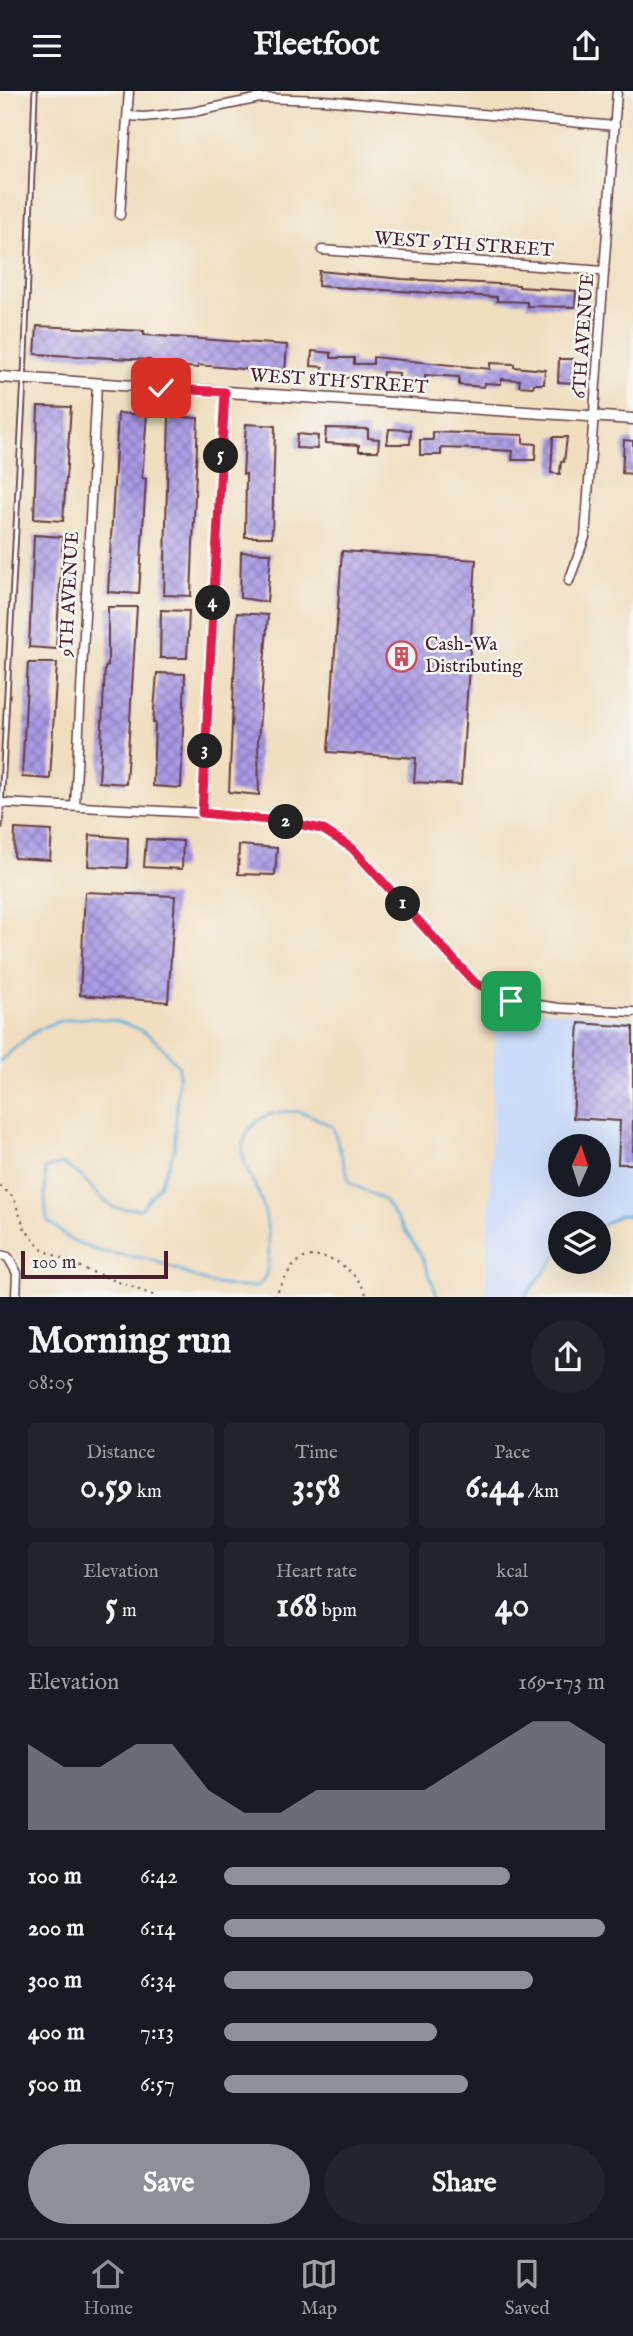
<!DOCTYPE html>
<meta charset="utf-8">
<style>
:root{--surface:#171b24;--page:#20242c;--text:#f1f3f6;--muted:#9ea1a6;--line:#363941;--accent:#8c9099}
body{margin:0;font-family:"IM FELL English",serif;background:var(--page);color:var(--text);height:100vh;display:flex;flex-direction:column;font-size:26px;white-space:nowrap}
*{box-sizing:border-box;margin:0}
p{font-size:23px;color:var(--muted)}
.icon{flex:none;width:38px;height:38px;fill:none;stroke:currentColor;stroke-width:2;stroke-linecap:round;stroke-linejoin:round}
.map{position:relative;height:1206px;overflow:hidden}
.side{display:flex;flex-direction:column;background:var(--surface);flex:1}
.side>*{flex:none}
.needle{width:46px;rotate:3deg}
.fabs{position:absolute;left:548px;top:1043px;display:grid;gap:14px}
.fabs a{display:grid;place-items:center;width:63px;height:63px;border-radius:50%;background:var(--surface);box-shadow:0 7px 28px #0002;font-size:35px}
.scale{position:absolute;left:21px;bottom:18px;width:147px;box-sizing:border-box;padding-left:7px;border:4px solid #4a1f2b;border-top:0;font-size:19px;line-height:24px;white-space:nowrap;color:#4a1f2b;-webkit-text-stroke:5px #f6f6f2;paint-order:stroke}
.pin{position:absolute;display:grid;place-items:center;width:60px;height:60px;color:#fff;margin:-30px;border-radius:14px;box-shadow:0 4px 10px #0006}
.km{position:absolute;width:35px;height:35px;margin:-18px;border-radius:50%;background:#222;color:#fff;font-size:19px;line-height:35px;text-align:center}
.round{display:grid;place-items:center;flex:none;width:74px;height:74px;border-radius:37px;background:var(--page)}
.head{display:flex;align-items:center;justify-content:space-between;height:119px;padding:0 28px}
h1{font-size:38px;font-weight:700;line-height:52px}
.stats{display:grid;grid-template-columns:repeat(3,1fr);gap:10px;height:119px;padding:7px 28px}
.stats div{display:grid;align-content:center;border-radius:7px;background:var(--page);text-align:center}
.stats b{font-size:35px;font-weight:700}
.stats small{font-size:19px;font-weight:400}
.stats p{font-size:19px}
.chart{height:196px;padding:14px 28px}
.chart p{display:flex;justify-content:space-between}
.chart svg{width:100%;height:126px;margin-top:7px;fill:var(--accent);opacity:.7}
.cta{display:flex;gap:14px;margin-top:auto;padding:14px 28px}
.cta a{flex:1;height:80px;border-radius:42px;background:var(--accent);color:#fff;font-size:28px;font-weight:700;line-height:80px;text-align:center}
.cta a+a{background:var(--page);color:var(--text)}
ul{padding:0 28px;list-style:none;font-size:23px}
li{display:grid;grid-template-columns:112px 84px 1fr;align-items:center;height:52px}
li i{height:18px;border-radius:9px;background:var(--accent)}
header{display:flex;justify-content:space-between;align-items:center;height:91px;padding:0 28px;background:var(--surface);font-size:32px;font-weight:700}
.menu{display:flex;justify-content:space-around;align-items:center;height:98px;border-top:2px solid var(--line);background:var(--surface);font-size:19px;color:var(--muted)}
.menu a{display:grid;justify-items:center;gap:4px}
.menu .on{color:var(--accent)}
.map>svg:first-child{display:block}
</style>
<header><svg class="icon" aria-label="menu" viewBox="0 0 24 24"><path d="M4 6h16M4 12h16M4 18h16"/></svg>Fleetfoot<svg class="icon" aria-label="share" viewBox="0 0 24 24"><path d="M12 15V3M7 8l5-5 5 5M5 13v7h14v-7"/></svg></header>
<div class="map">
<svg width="633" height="1206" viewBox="0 0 633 1206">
<defs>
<pattern id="building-cross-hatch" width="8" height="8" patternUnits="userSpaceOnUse" patternTransform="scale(1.75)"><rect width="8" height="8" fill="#a89ae5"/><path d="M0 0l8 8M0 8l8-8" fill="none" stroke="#8b7dba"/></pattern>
</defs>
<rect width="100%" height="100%" fill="#f6f6f2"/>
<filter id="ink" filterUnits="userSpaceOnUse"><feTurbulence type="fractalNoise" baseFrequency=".0143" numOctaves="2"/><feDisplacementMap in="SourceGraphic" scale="14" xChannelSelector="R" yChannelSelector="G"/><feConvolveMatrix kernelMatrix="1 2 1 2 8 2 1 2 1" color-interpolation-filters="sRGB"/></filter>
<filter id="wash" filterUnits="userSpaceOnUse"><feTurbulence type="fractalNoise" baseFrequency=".00686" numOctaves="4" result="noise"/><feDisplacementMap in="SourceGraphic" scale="28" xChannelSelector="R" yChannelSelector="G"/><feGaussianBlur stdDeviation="1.57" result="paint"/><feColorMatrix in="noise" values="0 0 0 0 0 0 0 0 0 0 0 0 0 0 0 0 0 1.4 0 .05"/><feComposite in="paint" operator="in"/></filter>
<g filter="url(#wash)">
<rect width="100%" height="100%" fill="#f0debf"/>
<path fill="#ccdbf9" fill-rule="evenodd" d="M 496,915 L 633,928 L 633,1125 L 620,1124 L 599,1137 L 598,1132 L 560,1132 L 560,1161 L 525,1205 L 486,1206 ZM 560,1055 L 598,1055 L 598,1094 L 560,1094 Z"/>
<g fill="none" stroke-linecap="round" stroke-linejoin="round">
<g stroke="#60aeda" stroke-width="2.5">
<path d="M 0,970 C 14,958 31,941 48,934 C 81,921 131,926 157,951 C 165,958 172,968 179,976 L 174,1061 L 159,1095 L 141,1118 L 114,1117 L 100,1106 L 82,1086 L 63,1073 L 45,1077 L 45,1108 L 47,1129 L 69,1148 L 98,1160 L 153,1169 L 209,1192 L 237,1196 L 257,1196 C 260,1192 265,1188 266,1183 C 272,1161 268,1129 261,1108 C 256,1096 249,1085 245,1073 C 237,1051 250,1029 272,1023 C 298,1016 310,1023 333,1036 L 350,1092 L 384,1109 L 421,1163 L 438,1206"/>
<polyline points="598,1137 620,1124 633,1125"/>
<polyline points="525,1206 560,1161"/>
</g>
</g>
<g id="blocks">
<g fill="url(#building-cross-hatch)">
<polygon points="319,180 402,188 519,194 519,196 576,200 575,216 527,215 527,211 497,210 497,206 318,195"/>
<polygon points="37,235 144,240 144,244 287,254 285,282 198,274 198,277 149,273 150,269 35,263"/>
<polygon points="312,260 331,262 331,267 354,267 354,273 373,273 373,266 490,278 490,272 514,273 514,276 545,279 544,293 534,293 533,296 519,295 520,289 501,288 501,293 485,292 484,296 459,294 459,286 425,284 425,290 399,288 399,282 383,281 382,289 365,286 341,287 322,284 323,276 311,275"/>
<polygon points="559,268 574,268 572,292 558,291"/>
<polygon points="38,315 71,316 63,430 34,428"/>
<polygon points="118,322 147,324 142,387 146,388 139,503 108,501"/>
<polygon points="169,325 198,327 191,505 164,504"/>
<polygon points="246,333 275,335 272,446 245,446 246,383 243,383"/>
<polygon points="326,337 368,338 368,347 379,348 378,360 359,360 359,354 325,352"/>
<polygon points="389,338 411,339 410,353 387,353"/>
<polygon points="433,341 523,344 523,352 536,353 535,369 512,369 513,360 473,358 441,357 441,364 420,364 420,349 433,349"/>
<polygon points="297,343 318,345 317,358 296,357"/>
<polygon points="553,346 567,346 564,371 561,370 560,383 551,382"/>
<polygon points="624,349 633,350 633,383 622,382"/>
<polygon points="34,444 63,446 56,558 29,556"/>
<polygon points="342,460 476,469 461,694 414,691 416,667 328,661"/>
<polygon points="241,461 271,462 267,511 240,507"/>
<polygon points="108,516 137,516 126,693 99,691 105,577 108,574"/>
<polygon points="161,519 189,520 187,567 160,567"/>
<polygon points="237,522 268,524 258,651 259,704 229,701"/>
<polygon points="28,572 57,572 50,688 22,686"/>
<polygon points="157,582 185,583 181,697 153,695 155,632 153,632"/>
<polygon points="15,738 52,740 50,769 14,767"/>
<polygon points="90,744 128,747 127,777 88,775"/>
<polygon points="146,748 183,750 182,778 144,776"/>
<polygon points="239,754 277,757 275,784 238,783"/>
<polygon points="85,801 175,805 168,911 80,904"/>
<polygon points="579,932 633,936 633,1073 618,1073 620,1030 573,1027"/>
</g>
</g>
</g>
<g filter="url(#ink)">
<use href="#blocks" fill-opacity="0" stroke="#633c41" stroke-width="2"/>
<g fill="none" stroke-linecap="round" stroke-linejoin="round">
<defs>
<polyline id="service" points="0,735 24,288 35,0"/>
<g id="minor">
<polyline points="129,25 144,26 193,21 260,7 323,9 615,35"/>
<polyline points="120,124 129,0"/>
<polyline points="322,159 604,180"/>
<polyline points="569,490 585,446 617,0"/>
<polyline points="1,712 202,722 287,731 322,738 352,757 475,893 511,910 559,917 633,921"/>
<polyline points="75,715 97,293"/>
<polyline points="202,722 225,301"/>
<polyline points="0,1164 8,1166 17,1182 16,1206"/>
</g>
<polyline id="tertiary" points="0,286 633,328"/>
</defs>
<use href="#service" stroke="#633c41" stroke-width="7"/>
<use href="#minor" stroke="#633c41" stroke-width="11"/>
<use href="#tertiary" stroke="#633c41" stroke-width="13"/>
<g stroke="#633c41" stroke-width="2" stroke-dasharray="2 5" stroke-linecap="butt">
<polyline points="0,1095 13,1106 25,1138 41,1158 87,1179 158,1206"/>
<path d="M 274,1206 C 282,1194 288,1177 300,1169 C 326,1154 360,1183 367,1206"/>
</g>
<use href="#service" stroke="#fff" stroke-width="3.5"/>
<use href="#minor" stroke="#fff" stroke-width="8"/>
<use href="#tertiary" stroke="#fff" stroke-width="10"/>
</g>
</g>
<g fill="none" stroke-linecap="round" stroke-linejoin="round" filter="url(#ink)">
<defs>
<polyline id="route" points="161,297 225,301 202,722 287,731 322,738 352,757 475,892 511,910"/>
</defs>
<use href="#route" stroke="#fff" stroke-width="14"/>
<use href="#route" stroke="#e11d48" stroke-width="9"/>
</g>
<defs>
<symbol id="building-ring" viewBox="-11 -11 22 22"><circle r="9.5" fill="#f6f6f2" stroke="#d1495b" stroke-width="1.5"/><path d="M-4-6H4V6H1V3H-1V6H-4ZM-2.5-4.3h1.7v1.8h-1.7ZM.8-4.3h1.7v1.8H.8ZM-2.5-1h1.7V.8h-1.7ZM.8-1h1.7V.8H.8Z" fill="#d1495b"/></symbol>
</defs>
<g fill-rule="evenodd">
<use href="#building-ring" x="384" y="548" width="35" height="35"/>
</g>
<g text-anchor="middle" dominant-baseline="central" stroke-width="5" stroke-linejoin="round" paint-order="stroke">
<g font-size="19" fill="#4a1f2b" stroke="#f6f6f2">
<text transform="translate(464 154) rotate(4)">WEST 9TH STREET</text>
<text transform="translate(584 245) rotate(-86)">6TH AVENUE</text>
<text transform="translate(339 291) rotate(4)">WEST 8TH STREET</text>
<text transform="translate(70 503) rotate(-87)">9TH AVENUE</text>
</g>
<g font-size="19" fill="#4a1f2b" stroke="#f6f6f2" text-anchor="start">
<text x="425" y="554">Cash-Wa<tspan x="425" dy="22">Distributing</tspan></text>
</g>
</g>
</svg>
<div class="fabs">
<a><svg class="needle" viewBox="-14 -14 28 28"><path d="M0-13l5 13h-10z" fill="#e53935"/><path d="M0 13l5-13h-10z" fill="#9ea1a6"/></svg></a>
<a><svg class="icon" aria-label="layers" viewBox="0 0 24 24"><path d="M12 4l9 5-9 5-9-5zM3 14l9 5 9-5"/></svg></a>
</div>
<div class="scale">100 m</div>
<div class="pin" style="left:511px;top:910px;background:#1e9e55"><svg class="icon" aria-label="arrive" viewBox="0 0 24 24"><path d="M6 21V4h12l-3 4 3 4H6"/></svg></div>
<div class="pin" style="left:161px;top:297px;background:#d93025"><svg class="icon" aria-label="check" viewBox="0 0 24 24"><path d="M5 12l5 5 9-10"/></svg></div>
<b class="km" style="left:403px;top:813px">1</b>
<b class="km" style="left:286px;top:731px">2</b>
<b class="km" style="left:205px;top:660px">3</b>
<b class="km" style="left:213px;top:512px">4</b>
<b class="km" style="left:221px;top:365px">5</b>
</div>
<section class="side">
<div class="head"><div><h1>Morning run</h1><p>08:05</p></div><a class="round"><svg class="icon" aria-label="share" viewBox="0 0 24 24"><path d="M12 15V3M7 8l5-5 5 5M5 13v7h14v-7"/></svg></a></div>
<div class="stats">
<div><p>Distance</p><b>0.59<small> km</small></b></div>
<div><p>Time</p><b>3:58</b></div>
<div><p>Pace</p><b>6:44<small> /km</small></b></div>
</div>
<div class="stats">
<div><p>Elevation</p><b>5<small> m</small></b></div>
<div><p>Heart rate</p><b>168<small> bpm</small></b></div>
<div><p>kcal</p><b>40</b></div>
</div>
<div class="chart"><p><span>Elevation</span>169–173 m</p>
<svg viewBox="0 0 160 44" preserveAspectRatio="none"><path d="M0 44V14L10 22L20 22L30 14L40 14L50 30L60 38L70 38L80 30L90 30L100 30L110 30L120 22L130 14L140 6L150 6L160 14V44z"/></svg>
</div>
<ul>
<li><b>100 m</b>6:42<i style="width:75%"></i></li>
<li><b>200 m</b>6:14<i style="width:100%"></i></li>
<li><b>300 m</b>6:34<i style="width:81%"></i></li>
<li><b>400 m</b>7:13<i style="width:56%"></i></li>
<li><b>500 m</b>6:57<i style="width:64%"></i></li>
</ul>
<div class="cta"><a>Save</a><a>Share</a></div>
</section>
<nav class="menu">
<a class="on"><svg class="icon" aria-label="home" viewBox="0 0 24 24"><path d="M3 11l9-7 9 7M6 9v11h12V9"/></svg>Home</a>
<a><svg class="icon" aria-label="map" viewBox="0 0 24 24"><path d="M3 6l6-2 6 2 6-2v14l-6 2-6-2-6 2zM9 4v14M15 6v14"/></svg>Map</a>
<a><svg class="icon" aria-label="saved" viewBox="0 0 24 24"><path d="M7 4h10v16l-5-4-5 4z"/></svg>Saved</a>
</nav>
